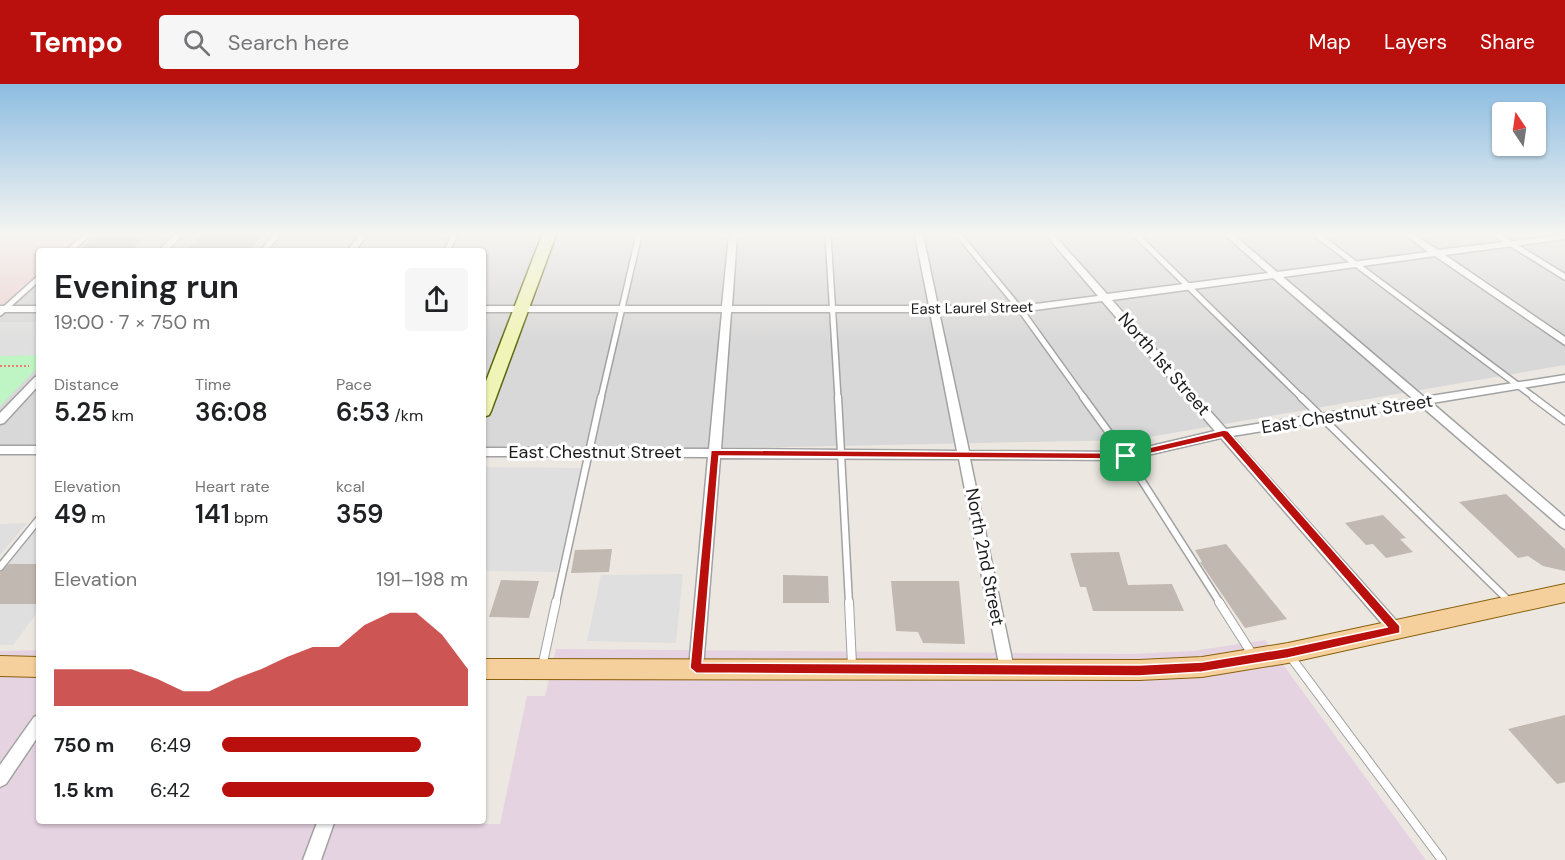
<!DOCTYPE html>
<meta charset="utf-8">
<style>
:root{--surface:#fff;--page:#f6f6f6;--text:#202124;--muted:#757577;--accent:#b90f0d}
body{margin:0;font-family:"DM Sans",sans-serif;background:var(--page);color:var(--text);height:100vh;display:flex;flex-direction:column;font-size:22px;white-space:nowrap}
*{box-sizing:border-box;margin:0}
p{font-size:20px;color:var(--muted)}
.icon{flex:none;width:33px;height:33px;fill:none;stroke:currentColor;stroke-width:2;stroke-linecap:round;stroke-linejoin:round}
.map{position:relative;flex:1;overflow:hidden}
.panel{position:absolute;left:36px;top:164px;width:450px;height:576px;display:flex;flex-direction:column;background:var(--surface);border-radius:6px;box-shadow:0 2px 4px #0004}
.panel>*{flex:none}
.needle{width:39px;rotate:347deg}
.tools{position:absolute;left:1492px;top:18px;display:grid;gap:12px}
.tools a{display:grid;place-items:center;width:54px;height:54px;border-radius:6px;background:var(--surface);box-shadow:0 2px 4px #0004;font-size:30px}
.pin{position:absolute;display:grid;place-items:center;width:51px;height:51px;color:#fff;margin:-26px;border-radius:12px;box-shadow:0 3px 9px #0006}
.round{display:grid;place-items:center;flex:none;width:63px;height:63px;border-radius:6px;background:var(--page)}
.headline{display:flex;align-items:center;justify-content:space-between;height:102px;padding:0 18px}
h1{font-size:33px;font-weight:600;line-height:45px}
.stats{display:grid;grid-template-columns:repeat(3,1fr);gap:9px;height:102px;padding:6px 18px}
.stats div{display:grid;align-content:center}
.stats b{font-size:26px;font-weight:600}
.stats small{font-size:16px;font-weight:400}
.stats p{font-size:16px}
.chart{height:168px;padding:12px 18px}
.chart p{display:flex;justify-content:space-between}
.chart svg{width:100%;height:108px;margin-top:6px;fill:var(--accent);opacity:.7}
ul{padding:0 18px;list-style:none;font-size:20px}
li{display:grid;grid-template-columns:96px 72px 1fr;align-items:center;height:45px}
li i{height:15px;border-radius:8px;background:var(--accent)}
header{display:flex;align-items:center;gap:36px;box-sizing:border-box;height:84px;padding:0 30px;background:var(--accent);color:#fff}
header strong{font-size:28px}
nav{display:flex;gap:33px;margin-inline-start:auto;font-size:21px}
.search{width:420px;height:54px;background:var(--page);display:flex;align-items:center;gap:15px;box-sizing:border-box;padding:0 21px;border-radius:6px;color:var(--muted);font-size:22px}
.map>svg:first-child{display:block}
</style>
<header>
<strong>Tempo</strong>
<div class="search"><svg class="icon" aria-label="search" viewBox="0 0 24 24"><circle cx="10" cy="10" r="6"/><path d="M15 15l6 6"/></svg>Search here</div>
<nav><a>Map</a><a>Layers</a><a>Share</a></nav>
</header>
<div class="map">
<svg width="1565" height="776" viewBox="0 0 1565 776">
<rect width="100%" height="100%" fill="#ece8e1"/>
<g fill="#d9d8d8">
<polygon points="77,151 1565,151 1565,281 1132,356 483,369 483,166 58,166"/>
<polygon points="39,184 39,365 0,363 0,218"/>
</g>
<polygon fill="#ecd2d1" points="0,151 81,151 63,166 39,166 39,188 0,223"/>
<polygon fill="#e5d3e1" points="1265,556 1426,776 0,776 0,567 39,566 39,736 304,736 304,739 500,740 527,612 545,612 556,565 1131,570 1193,567"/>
<polygon fill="#bff5c4" points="39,271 39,282 0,322 0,272"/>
<g fill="#dfdfdf">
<polygon points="0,238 39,238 39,271 0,272"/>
<polygon points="486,383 584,384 557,488 483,487 483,390"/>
<polygon points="27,439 0,471 0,440"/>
<polygon points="39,440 39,480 7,480"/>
<polygon points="683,490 676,559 587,557 601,491"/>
<polygon points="0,520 39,520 39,526 13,561 0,561"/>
</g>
<g fill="#c0b8b1">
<polygon points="201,151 263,151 250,166 186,166"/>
<polygon points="94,153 145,153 132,166 81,165"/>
<polygon points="1506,410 1565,465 1565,487 1543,482 1528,472 1518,474 1459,418"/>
<polygon points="1383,431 1406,454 1400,455 1413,468 1386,474 1373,460 1366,461 1345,439"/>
<polygon points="1226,460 1235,471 1287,535 1245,544 1200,478 1202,478 1195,466"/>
<polygon points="612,465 609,488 571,489 575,466"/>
<polygon points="1119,468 1128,501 1172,500 1184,527 1093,527 1086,503 1080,503 1070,469"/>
<polygon points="9,480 39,480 39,520 0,520 0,488"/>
<polygon points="783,491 828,492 829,519 783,519"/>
<polygon points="501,496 539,497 529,534 489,533"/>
<polygon points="891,497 959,497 965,560 923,559 918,548 896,547"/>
<polygon points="1565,631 1565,698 1557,700 1508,645"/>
</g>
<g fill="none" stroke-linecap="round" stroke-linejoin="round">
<defs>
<g id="service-far2">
<polyline points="828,151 838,314"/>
<polyline points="959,151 1020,225 1084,314"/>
<polyline points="1136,151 1302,314"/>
<polyline points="1317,151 1535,314"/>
<polyline points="1497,151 1565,193"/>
<polyline points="70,166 87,151"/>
<polyline points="264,166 277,151"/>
<polyline points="447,166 455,151"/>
<polyline points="0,229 39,194"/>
<polyline points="601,314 639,151"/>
</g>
<g id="service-far1">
<polyline points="838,313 849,519"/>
<polyline points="1083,313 1126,372 1220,519"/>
<polyline points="1301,313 1510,518"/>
<polyline points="1533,313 1565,337"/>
<polyline points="0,483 39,435"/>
<polyline points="556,519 601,313"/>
</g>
<g id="service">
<polyline points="849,518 852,581"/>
<polyline points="1219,518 1252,570"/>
<polyline points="1290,572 1442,776"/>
<polyline points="542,583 556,518"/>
</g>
<g id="minor">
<polygon points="174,151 182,151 168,166 159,166"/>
<polygon points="359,151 367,151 356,166 348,166"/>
<path d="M 729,151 L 737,151 L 732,222 L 929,222 L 915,151 L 923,151 L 938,222 L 1020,222 L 1098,212 L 1046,151 L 1054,151 L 1107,210 L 1268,189 L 1225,151 L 1234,151 L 1277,188 L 1428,168 L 1406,151 L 1415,151 L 1438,166 L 1565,151 L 1565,155 L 1445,171 L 1565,253 L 1565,261 L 1435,172 L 1283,193 L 1424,313 L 1565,291 L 1565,297 L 1432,319 L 1565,433 L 1565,445 L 1561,443 L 1420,321 L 1232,352 L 1401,542 L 1403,546 L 1401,550 L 1396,552 L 1391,550 L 1221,354 L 1126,376 L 970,375 L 1014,585 L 1012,590 L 1007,591 L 1002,590 L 1000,585 L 959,375 L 720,374 L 703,584 L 701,589 L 696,590 L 691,589 L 689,584 L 708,373 L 483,372 L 483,364 L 709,365 L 722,228 L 483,228 L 483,222 L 722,222 ZM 1273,194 L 1413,315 L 1226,345 L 1112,216 ZM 1102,217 L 1215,347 L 1126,368 L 969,367 L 939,228 L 1020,228 ZM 731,228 L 930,228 L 957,367 L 721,365 Z"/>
<rect x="0" y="222" width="39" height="6"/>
<polygon points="39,292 39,301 4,339 0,340 0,329 35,293"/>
<rect x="0" y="362" width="39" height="8"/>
<polygon points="39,631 39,651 6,700 0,703 0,681 34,633"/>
<polygon points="318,736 335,736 321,776 303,776"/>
</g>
<polygon id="secondary" points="542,151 556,151 491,327 489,331 483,333 483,305"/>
<g id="primary">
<polygon points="1565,500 1565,518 1288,579 1202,593 1139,596 483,595 483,575 1139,576 1202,573 1288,559"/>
<polygon points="0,572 39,573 39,593 0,592"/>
</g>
</defs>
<use href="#service-far2" stroke="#a2a2a2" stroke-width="8"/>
<use href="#service-far1" stroke="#a2a2a2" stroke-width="9"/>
<use href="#service" stroke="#a2a2a2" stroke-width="10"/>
<use href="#minor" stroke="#a2a2a2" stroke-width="3"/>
<use href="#secondary" stroke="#5d680c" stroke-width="3"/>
<use href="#primary" stroke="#88600a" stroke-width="2"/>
<polyline stroke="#ef7d6f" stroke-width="2" stroke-dasharray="2 2" stroke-linecap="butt" points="0,282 29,282"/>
<use href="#service-far2" stroke="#fff" stroke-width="5"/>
<use href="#service-far1" stroke="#fff" stroke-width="6"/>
<use href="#service" stroke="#fff" stroke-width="8"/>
<use href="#minor" fill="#fff" fill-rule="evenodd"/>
<use href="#secondary" fill="#f0f4b7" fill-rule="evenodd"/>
<use href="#primary" fill="#f5d09d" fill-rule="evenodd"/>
</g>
<linearGradient id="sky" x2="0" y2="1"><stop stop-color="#8dbde1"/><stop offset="0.58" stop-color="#f6f5f2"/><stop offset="1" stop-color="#f6f5f2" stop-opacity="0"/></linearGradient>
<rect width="1565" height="259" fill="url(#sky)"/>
<path fill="#b90f0d" stroke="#fff" stroke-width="1.5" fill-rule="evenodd" d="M 1224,346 L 1228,347 L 1400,542 L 1400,549 L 1288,574 L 1202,588 L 1139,592 L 696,589 L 690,584 L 711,366 L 1126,369 ZM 1222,353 L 1387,543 L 1288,564 L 1202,578 L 1139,581 L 702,579 L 719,372 L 1126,375 Z"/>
<g text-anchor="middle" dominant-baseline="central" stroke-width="6" stroke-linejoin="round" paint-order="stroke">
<g font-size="15" fill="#1b1b1b" stroke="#fff">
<text transform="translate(972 224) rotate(-1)">East Laurel Street</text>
</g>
<g font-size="18" fill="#1b1b1b" stroke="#fff">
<text transform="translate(1164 280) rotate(49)">North 1st Street</text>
<text transform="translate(1347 330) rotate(-9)">East Chestnut Street</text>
<text x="595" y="368">East Chestnut Street</text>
<text transform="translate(985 473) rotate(79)">North 2nd Street</text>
</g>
</g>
</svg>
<div class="tools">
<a><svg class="needle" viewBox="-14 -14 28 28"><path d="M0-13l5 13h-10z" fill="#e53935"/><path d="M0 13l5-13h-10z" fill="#757577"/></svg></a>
</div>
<div class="pin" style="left:1126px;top:372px;background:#1e9e55"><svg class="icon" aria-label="arrive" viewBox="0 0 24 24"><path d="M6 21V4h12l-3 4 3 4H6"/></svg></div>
<section class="panel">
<div class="headline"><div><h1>Evening run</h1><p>19:00 · 7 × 750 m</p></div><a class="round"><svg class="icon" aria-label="share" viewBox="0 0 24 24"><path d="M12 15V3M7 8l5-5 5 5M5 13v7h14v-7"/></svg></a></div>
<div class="stats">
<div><p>Distance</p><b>5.25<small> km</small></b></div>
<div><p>Time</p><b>36:08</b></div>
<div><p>Pace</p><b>6:53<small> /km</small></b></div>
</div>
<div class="stats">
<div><p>Elevation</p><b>49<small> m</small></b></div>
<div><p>Heart rate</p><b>141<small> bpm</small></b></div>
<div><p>kcal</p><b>359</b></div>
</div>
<div class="chart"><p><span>Elevation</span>191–198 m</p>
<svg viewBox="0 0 160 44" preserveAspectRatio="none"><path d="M0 44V29L10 29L20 29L30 29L40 33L50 38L60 38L70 33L80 29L90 24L100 20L110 20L120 11L130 6L140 6L150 15L160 29V44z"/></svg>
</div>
<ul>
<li><b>750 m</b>6:49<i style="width:81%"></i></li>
<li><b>1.5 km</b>6:42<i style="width:86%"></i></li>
</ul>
</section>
</div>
